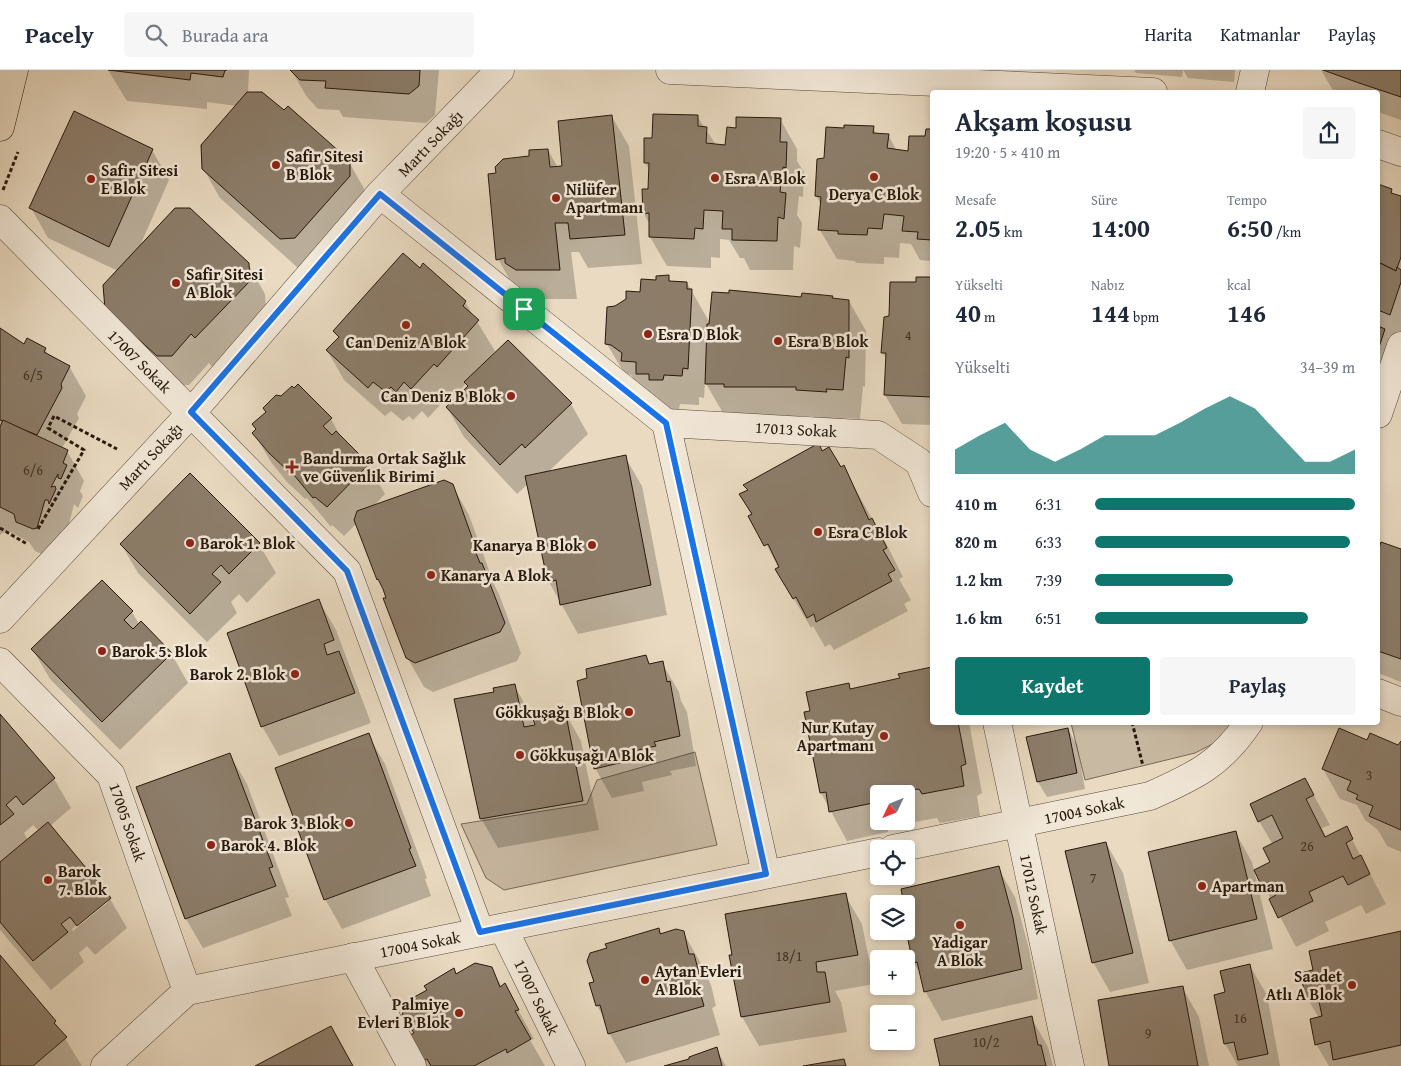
<!DOCTYPE html>
<html lang="tr">
<meta charset="utf-8">
<style>
:root{--surface:#fff;--page:#f6f6f7;--text:#1f2937;--muted:#747a83;--line:#e0e1e3;--accent:#0f766e}
body{margin:0;font-family:"Gentium Book Plus",serif;background:var(--page);color:var(--text);height:100vh;display:flex;flex-direction:column;font-size:19px;white-space:nowrap}
*{box-sizing:border-box;margin:0}
p{font-size:16px;color:var(--muted)}
.icon{flex:none;width:28px;height:28px;fill:none;stroke:currentColor;stroke-width:2;stroke-linecap:round;stroke-linejoin:round}
.map{position:relative;flex:1;overflow:hidden}
.side{position:absolute;left:930px;top:20px;width:450px;height:635px;display:flex;flex-direction:column;background:var(--surface);border-radius:5px;box-shadow:0 2px 8px #0003}
.side>*{flex:none}
.needle{width:32px;rotate:227deg}
.controls{position:absolute;left:870px;top:715px;display:grid;gap:10px}
.controls a{display:grid;place-items:center;width:45px;height:45px;border-radius:5px;background:var(--surface);box-shadow:0 2px 8px #0003;font-size:25px}
.pin{position:absolute;display:grid;place-items:center;width:42px;height:42px;color:#fff;margin:-21px;border-radius:10px;box-shadow:0 2px 8px #0006}
.round{display:grid;place-items:center;flex:none;width:52px;height:52px;border-radius:5px;background:var(--page)}
.overview{display:flex;align-items:center;justify-content:space-between;height:85px;padding:0 25px}
h1{font-size:28px;font-weight:700;line-height:38px}
.figures{display:grid;grid-template-columns:repeat(3,1fr);gap:8px;height:85px;padding:5px 25px}
.figures div{display:grid;align-content:center}
.figures b{font-size:25px;font-weight:700}
.figures small{font-size:14px;font-weight:400}
.figures p{font-size:14px}
.chart{height:140px;padding:10px 25px}
.chart p{display:flex;justify-content:space-between}
.chart svg{width:100%;height:90px;margin-top:5px;fill:var(--accent);opacity:.7}
.action{display:flex;gap:10px;margin-top:auto;padding:10px 25px}
.action a{flex:1;height:58px;border-radius:5px;background:var(--accent);color:#fff;font-size:20px;font-weight:700;line-height:58px;text-align:center}
.action a+a{background:var(--page);color:var(--text)}
ul{padding:0 25px;list-style:none;font-size:16px}
li{display:grid;grid-template-columns:80px 60px 1fr;align-items:center;height:38px}
li i{height:12px;border-radius:6px;background:var(--accent)}
header{display:flex;align-items:center;gap:30px;box-sizing:border-box;height:70px;padding:0 25px;background:var(--surface);border-bottom:1px solid var(--line)}
header strong{font-size:24px}
nav{display:flex;gap:28px;margin-inline-start:auto;font-size:18px}
.search{width:350px;height:45px;background:var(--page);display:flex;align-items:center;gap:12px;box-sizing:border-box;padding:0 18px;border-radius:5px;color:var(--muted);font-size:19px}
.map>svg:first-child{display:block}
</style>
<header>
<strong>Pacely</strong>
<div class="search"><svg class="icon" aria-label="search" viewBox="0 0 24 24"><circle cx="10" cy="10" r="6"/><path d="M15 15l6 6"/></svg>Burada ara</div>
<nav><a>Harita</a><a>Katmanlar</a><a>Paylaş</a></nav>
</header>
<div class="map">
<svg width="1401" height="996" viewBox="0 0 1401 996">
<rect width="100%" height="100%" fill="#e9dac1"/>
<filter id="stains"><feTurbulence type="fractalNoise" baseFrequency=".004" numOctaves="4"/><feColorMatrix values="0 0 0 0 .2 0 0 0 0 .09 0 0 0 0 .02 0 0 0 .5 -.17"/></filter>
<radialGradient id="worn" r=".72"><stop offset=".6" stop-color="#630" stop-opacity="0"/><stop offset="1" stop-color="#630" stop-opacity=".3"/></radialGradient>
<g fill="#c8b9a2" stroke="#786857">
<polygon points="1071,653 1239,653 1226,667 1195,683 1085,710"/>
<polygon points="695,682 717,775 504,820 486,808 461,754 587,734 597,710"/>
</g>
<g fill="#0003" fill-rule="evenodd">
<polygon points="108,0 249,0 248,24 349,92 366,122 298,198 220,128 203,98 237,36 207,32 207,39 127,31"/>
<polygon points="291,0 439,0 435,45 426,53 343,47 339,40 318,39 307,27"/>
<polygon points="1134,0 1183,0 1182,7 1136,3"/>
<polygon points="1183,0 1235,0 1234,12 1188,8"/>
<polygon points="1321,0 1401,0 1401,50 1378,42 1378,22 1334,22"/>
<polygon points="697,46 716,75 727,76 737,59 780,49 797,79 797,91 804,102 803,127 799,126 797,145 802,153 800,178 794,176 793,200 750,200 744,188 740,188 729,170 720,169 720,188 711,187 711,198 667,196 650,167 650,155 644,144 643,120 649,120 650,101 645,92 653,69"/>
<polygon points="612,47 629,76 642,194 588,198 579,182 571,182 577,229 534,229 523,223 520,218 515,219 498,189 497,104 548,80 558,98 563,97"/>
<polygon points="873,57 877,65 888,65 897,81 909,83 926,67 927,60 932,61 932,194 931,191 920,190 911,174 900,173 899,188 884,187 884,194 856,193 855,191 837,189 820,160 821,135 816,125 825,90 845,59"/>
<polygon points="152,80 169,110 139,178 248,194 265,224 266,241 212,297 209,293 189,315 175,315 124,269 118,201 48,168 31,138"/>
<polygon points="1378,115 1391,120 1394,125 1401,127 1401,271 1388,266 1401,289 1378,334"/>
<polygon points="420,200 465,232 495,281 490,287 491,288 508,272 571,334 588,364 547,403 625,387 642,416 667,545 578,564 549,512 528,414 517,424 464,367 447,337 469,318 466,313 455,326 452,322 428,348 422,341 413,350 409,346 403,351 391,341 385,346 344,310 327,280 339,268 335,261"/>
<polygon points="668,207 671,212 687,213 710,253 713,223 759,223 801,229 832,227 833,230 849,231 866,261 865,317 863,316 860,349 843,348 843,351 814,349 813,346 742,346 723,343 705,312 704,328 699,327 699,335 680,334 679,339 668,339 664,333 654,333 640,320 631,305 624,303 607,274 615,238"/>
<polygon points="917,208 932,209 932,355 902,354 885,325 887,290 883,283 885,248 890,248 917,213"/>
<polygon points="0,259 4,260 7,266 24,276 45,279 49,286 69,296 86,326 77,344 79,348 62,378 67,381 84,411 80,421 83,426 78,438 74,434 67,462 64,459 62,460 54,487 51,488 35,481 29,472 7,460 0,465"/>
<polygon points="298,316 331,349 342,369 368,395 385,424 373,437 452,415 469,445 490,503 488,503 499,524 521,583 517,591 433,622 424,617 407,587 384,520 378,509 357,453 344,466 332,455 331,457 307,428 305,429 287,412 271,392 254,363 281,328"/>
<polygon points="822,382 840,399 843,397 889,479 903,507 899,509 911,530 904,534 908,541 834,580 830,574 825,577 813,556 811,558 777,500 779,499 741,425 748,421 744,415"/>
<polygon points="121,474 259,474 276,503 247,533 239,524 231,532 237,543 207,572 138,503"/>
<polygon points="1382,474 1401,481 1401,612 1378,603 1378,486"/>
<polygon points="102,511 132,542 139,554 171,583 188,613 120,680 50,609 33,580"/>
<polygon points="319,531 336,560 371,653 279,686 262,656"/>
<polygon points="645,586 650,595 662,593 679,622 681,631 687,642 696,696 670,701 672,705 642,712 644,721 612,728 595,698"/>
<path d="M 932,598 L 932,652 L 969,652 L 982,723 L 977,726 L 980,746 L 940,753 L 937,748 L 887,757 L 888,762 L 847,771 L 821,723 L 812,642 L 848,615 L 851,620 L 901,609 L 899,605 ZM 879,724 L 906,724 L 906,751 L 879,751 Z"/>
<polygon points="514,615 531,645 534,656 564,641 581,671 599,760 498,778 481,748 495,623"/>
<path d="M 0,646 L 54,709 L 71,738 L 50,756 L 110,829 L 127,858 L 95,885 L 87,876 L 79,883 L 84,892 L 51,920 L 0,860 ZM 33,755 L 39,761 L 28,770 L 24,763 ZM 108,829 L 108,832 L 73,861 L 72,859 Z"/>
<polygon points="1068,659 1077,675 1085,719 1047,727 1038,712"/>
<polygon points="368,665 385,694 427,808 425,809 431,826 342,859 325,829"/>
<polygon points="1368,671 1398,677 1401,673 1401,782 1387,776 1378,760 1365,750 1357,735 1340,729 1323,699"/>
<polygon points="230,685 247,714 289,827 285,828 292,846 203,878 186,849"/>
<polygon points="1305,709 1330,755 1322,758 1326,767 1346,758 1386,834 1366,844 1361,835 1325,852 1329,861 1296,877 1256,801 1272,793 1273,775 1259,751"/>
<polygon points="1235,762 1252,792 1273,879 1187,900 1170,870"/>
<polygon points="1106,773 1123,803 1149,913 1110,922 1093,892"/>
<polygon points="998,798 1015,827 1029,879 1038,929 942,951 925,921 921,905 914,893 906,858"/>
<polygon points="845,825 862,854 874,914 835,921 841,932 847,962 759,976 742,947"/>
<polygon points="659,859 662,864 683,862 700,892 711,915 716,936 712,938 720,965 626,993 609,963 606,951 597,936 591,914 595,914"/>
<polygon points="1401,862 1401,996 1329,996 1316,974 1319,948 1307,928 1315,901"/>
<polygon points="0,887 55,952 82,996 0,996"/>
<polygon points="1250,896 1267,925 1280,996 1238,996 1225,974 1226,923"/>
<polygon points="491,898 502,917 504,915 521,945 534,969 530,970 545,996 426,996 410,966 414,964 403,945 457,905"/>
<polygon points="1182,917 1199,947 1209,996 1111,996"/>
<polygon points="1031,947 1048,977 1053,996 942,996"/>
<polygon points="716,979 726,996 669,996 691,990"/>
</g>
<g fill="#8c7d6a" stroke="#27180c">
<polygon points="108,0 227,0 225,0 223,7 191,3 190,10"/>
<polygon points="290,0 420,0 419,16 409,24 325,18 326,11 300,10"/>
<polygon points="1323,0 1401,0 1401,27 1359,13"/>
<polygon points="247,22 262,22 284,40 288,36 350,91 350,106 295,168 280,169 202,99 201,75"/>
<polygon points="74,41 153,79 109,177 29,138"/>
<polygon points="653,44 698,45 698,56 707,57 706,73 725,75 727,57 736,58 736,47 781,48 780,72 787,72 786,98 783,97 780,122 786,123 784,149 778,147 777,171 732,170 732,159 722,159 723,141 704,140 703,159 695,158 694,169 649,167 649,143 643,144 642,119 648,119 649,93 644,93 644,68 652,68"/>
<polygon points="612,45 625,165 570,169 568,153 555,153 560,200 516,200 505,193 505,188 496,190 488,104 496,103 495,97 503,89 529,86 529,80 548,79 550,97 562,96 558,51"/>
<polygon points="844,55 874,56 873,63 889,64 887,78 908,81 909,66 925,66 926,59 932,59 932,170 917,169 918,162 902,161 904,146 884,144 882,159 868,158 867,165 838,164 838,161 818,160 821,127 815,126 817,89 824,88 826,57 844,58"/>
<polygon points="1378,114 1392,119 1391,123 1401,126 1401,187 1396,201 1378,192"/>
<polygon points="175,138 190,138 249,193 250,211 195,268 191,264 172,286 157,286 105,239 103,215"/>
<polygon points="403,183 420,198 423,193 466,231 463,236 479,250 437,297 434,294 411,319 404,312 396,322 391,317 386,322 373,312 368,318 326,280 339,267 333,261"/>
<polygon points="1378,192 1396,201 1397,197 1401,200 1401,212 1390,245 1378,240"/>
<polygon points="669,205 669,211 687,212 687,219 692,219 688,299 683,298 682,306 664,305 663,310 649,310 649,304 636,304 636,292 621,291 622,283 611,275 605,274 607,237 615,236 626,229 626,221 640,222 641,209 656,210 656,206"/>
<polygon points="916,207 932,207 932,327 884,325 886,283 881,283 884,247 889,246 890,212 916,212"/>
<polygon points="729,220 801,227 802,223 833,226 832,228 849,230 849,288 846,287 843,320 826,319 827,322 796,320 796,317 724,317 724,314 705,314 707,254 709,254 712,222 729,223"/>
<polygon points="1378,256 1385,259 1378,280"/>
<polygon points="0,258 24,274 27,268 46,278 44,282 70,296 61,314 62,318 37,365 0,350"/>
<polygon points="508,270 572,333 525,378 522,374 500,395 446,337 468,316 464,312"/>
<polygon points="298,314 332,348 323,356 332,365 336,361 369,394 327,437 315,427 313,428 289,399 288,401 269,383 252,363 256,359 252,354 266,342 263,338 276,325 281,326 292,316 294,318"/>
<polygon points="3,350 68,380 63,393 67,395 61,409 58,408 58,404 51,417 55,416 56,419 50,432 49,434 48,430 45,430 37,458 33,459 16,452 14,444 0,437 0,357"/>
<polygon points="819,373 822,381 829,377 841,397 844,395 869,450 872,448 887,478 883,480 895,500 888,504 892,511 816,552 814,544 807,548 796,527 793,529 775,499 779,497 768,474 764,476 748,446 752,444 739,424 748,420 743,415"/>
<polygon points="626,385 651,515 560,535 556,510 548,513 525,406"/>
<polygon points="190,403 260,473 229,504 221,495 212,504 221,512 190,544 120,474"/>
<polygon points="444,410 453,414 474,473 472,473 480,493 482,493 505,553 500,562 415,593 406,588 383,528 386,528 383,519 378,509 377,510 354,450 357,441"/>
<polygon points="1381,472 1401,479 1401,589 1378,581 1378,481"/>
<polygon points="102,510 133,541 124,550 133,559 141,551 172,583 102,652 31,579"/>
<polygon points="319,529 334,570 324,574 327,585 339,581 355,623 261,657 227,563"/>
<polygon points="646,585 649,594 663,591 667,612 670,611 680,666 654,672 656,676 626,683 628,691 594,699 577,611 587,608 586,599"/>
<polygon points="932,597 932,652 958,652 966,694 961,696 964,716 922,724 919,719 879,724 879,726 871,728 873,733 829,742 826,722 820,723 804,642 810,641 806,622 849,613 850,619 900,608 898,604"/>
<polygon points="515,614 524,657 535,655 532,646 565,640 583,731 480,749 454,629 494,622 493,618"/>
<polygon points="0,644 55,708 23,735 16,726 6,735 14,744 0,755"/>
<polygon points="1068,658 1077,703 1037,712 1026,667"/>
<polygon points="1339,658 1367,670 1370,663 1398,675 1401,671 1401,760 1369,746 1373,736 1356,729 1358,725 1347,720 1351,711 1322,699"/>
<polygon points="369,663 411,778 409,779 416,796 324,830 275,698"/>
<polygon points="230,683 273,797 269,798 276,816 185,849 136,717"/>
<polygon points="1305,708 1314,725 1306,729 1325,767 1347,756 1353,769 1346,773 1353,789 1361,785 1370,804 1348,815 1343,806 1309,822 1313,831 1278,848 1269,829 1276,825 1269,812 1261,815 1254,800 1270,792 1263,778 1283,768 1272,745 1258,752 1250,734"/>
<polygon points="48,752 111,828 77,856 70,847 61,854 68,862 33,891 0,852 0,792"/>
<polygon points="1236,761 1257,849 1169,871 1148,782"/>
<polygon points="1106,772 1133,883 1092,893 1065,781"/>
<polygon points="999,796 1013,848 1022,899 924,922 917,892 913,893 906,861 906,834 904,834 901,819"/>
<polygon points="846,823 858,885 816,892 817,902 825,902 830,932 741,947 729,885 732,885 725,844"/>
<polygon points="659,858 660,864 676,859 684,861 689,884 694,884 700,907 696,908 704,936 608,964 600,935 596,936 589,913 594,912 587,891 590,883 607,878 605,874"/>
<polygon points="1401,861 1401,975 1333,990 1330,971 1315,975 1310,949 1322,946 1318,927 1306,928 1300,903 1313,900 1309,881"/>
<polygon points="0,885 56,951 54,953 67,967 33,996 0,996"/>
<polygon points="475,893 492,897 500,917 505,913 519,940 515,941 531,969 507,983 506,979 474,996 431,996 427,989 422,992 408,966 414,963 402,945 407,931 427,920 424,916 454,898 456,904"/>
<polygon points="1250,894 1268,984 1238,990 1234,972 1224,974 1214,925 1225,922 1220,901"/>
<polygon points="1183,916 1198,996 1109,996 1098,930"/>
<polygon points="1032,946 1038,975 1041,975 1046,996 940,996 934,969"/>
<polygon points="331,956 353,996 255,996"/>
<polygon points="717,977 722,996 664,996 689,989 689,987"/>
<polygon points="844,989 846,996 803,996"/>
</g>
<g fill="none" stroke-linecap="round" stroke-linejoin="round">
<defs>
<g id="minor">
<polyline points="670,0 1153,22"/>
<polyline points="1250,22 1255,0"/>
<polyline points="1378,74 1401,82"/>
<polyline points="380,124 666,353 766,804"/>
<polyline points="0,149 347,501 480,862"/>
<polyline points="1378,344 1401,276"/>
<polyline points="666,353 878,365 919,392 932,423"/>
<polyline points="0,549 191,343 380,124 500,0"/>
<polyline points="0,592 111,705 187,921"/>
<polyline points="1378,623 1401,632"/>
<polyline points="997,652 1070,996"/>
<path d="M 893,779 L 1150,726 C 1195,706 1221,694 1249,652"/>
<polyline points="503,858 571,996"/>
<polyline points="353,887 412,996"/>
<polyline points="105,996 187,921 879,782"/>
</g>
<polyline id="major" points="0,57 14,0"/>
</defs>
<use href="#minor" stroke="#584839" stroke-width="29"/>
<use href="#major" stroke="#27180c" stroke-width="29"/>
<g stroke="#27180c" stroke-width="3" stroke-dasharray="4 2.5" stroke-linecap="butt">
<polyline points="3,120 18,82"/>
<polyline points="0,458 27,474"/>
<polyline points="38,459 84,380 48,358 54,346 117,379"/>
<polyline points="1132,652 1143,696"/>
</g>
<use href="#minor" stroke="#f1e7d7" stroke-width="28"/>
<use href="#major" stroke="#e9dac1" stroke-width="28"/>
</g>
<g fill="none" stroke-linecap="round" stroke-linejoin="round">
<defs>
<polygon id="route" points="380,124 666,353 766,804 480,862 347,501 191,342"/>
</defs>
<use href="#route" stroke="#fff" stroke-width="10"/>
<use href="#route" stroke="#1a73e8" stroke-width="6"/>
</g>
<g fill="#8f2418" stroke="#f1e7d7" stroke-width="2">
<circle cx="276" cy="95" r="5"/>
<circle cx="874" cy="107" r="5"/>
<circle cx="715" cy="108" r="5"/>
<circle cx="91" cy="109" r="5"/>
<circle cx="556" cy="128" r="5"/>
<circle cx="176" cy="213" r="5"/>
<circle cx="406" cy="255" r="5"/>
<circle cx="648" cy="264" r="5"/>
<circle cx="778" cy="271" r="5"/>
<circle cx="511" cy="326" r="5"/>
<path d="M289.5 389.5h5v5h5v5h-5v5h-5v-5h-5v-5h5z"/>
<circle cx="818" cy="462" r="5"/>
<circle cx="190" cy="473" r="5"/>
<circle cx="592" cy="475" r="5"/>
<circle cx="431" cy="505" r="5"/>
<circle cx="102" cy="581" r="5"/>
<circle cx="295" cy="604" r="5"/>
<circle cx="629" cy="642" r="5"/>
<circle cx="884" cy="666" r="5"/>
<circle cx="520" cy="685" r="5"/>
<circle cx="349" cy="753" r="5"/>
<circle cx="211" cy="775" r="5"/>
<circle cx="48" cy="810" r="5"/>
<circle cx="1202" cy="816" r="5"/>
<circle cx="960" cy="855" r="5"/>
<circle cx="645" cy="910" r="5"/>
<circle cx="1352" cy="915" r="5"/>
<circle cx="459" cy="943" r="5"/>
</g>
<g text-anchor="middle" dominant-baseline="central" stroke-width="5" stroke-linejoin="round" paint-order="stroke">
<g font-size="14" fill="#403124">
<text x="908" y="265">4</text>
<text x="33" y="305">6/5</text>
<text x="33" y="400">6/6</text>
<text x="1369" y="705">3</text>
<text x="1307" y="776">26</text>
<text x="1093" y="808">7</text>
<text x="789" y="886">18/1</text>
<text x="1240" y="948">16</text>
<text x="1148" y="963">9</text>
<text x="986" y="972">10/2</text>
</g>
<g font-size="16" fill="#27180c" stroke="#f1e7d7">
<text transform="translate(430 73) rotate(-46)">Martı Sokağı</text>
<text transform="translate(140 291) rotate(45)">17007 Sokak</text>
<text transform="translate(796 359) rotate(3)">17013 Sokak</text>
<text transform="translate(150 386) rotate(-47)">Martı Sokağı</text>
<text transform="translate(1084 740) rotate(-12)">17004 Sokak</text>
<text transform="translate(128 752) rotate(71)">17005 Sokak</text>
<text transform="translate(1034 824) rotate(78)">17012 Sokak</text>
<text transform="translate(420 874) rotate(-11)">17004 Sokak</text>
<text transform="translate(537 927) rotate(64)">17007 Sokak</text>
</g>
<g font-size="16" font-weight="bold" fill="#27180c" stroke="#f1e7d7" text-anchor="start">
<text x="286" y="86">Safir Sitesi<tspan x="286" dy="18">B Blok</tspan></text>
<text x="101" y="100">Safir Sitesi<tspan x="101" dy="18">E Blok</tspan></text>
<text x="725" y="108">Esra A Blok</text>
<text x="566" y="119">Nilüfer<tspan x="566" dy="18">Apartmanı</tspan></text>
<text x="874" y="124" text-anchor="middle">Derya C Blok</text>
<text x="186" y="204">Safir Sitesi<tspan x="186" dy="18">A Blok</tspan></text>
<text x="658" y="264">Esra D Blok</text>
<text x="788" y="271">Esra B Blok</text>
<text x="406" y="272" text-anchor="middle">Can Deniz A Blok</text>
<text x="501" y="326" text-anchor="end">Can Deniz B Blok</text>
<text x="303" y="388">Bandırma Ortak Sağlık<tspan x="303" dy="18">ve Güvenlik Birimi</tspan></text>
<text x="828" y="462">Esra C Blok</text>
<text x="200" y="473">Barok 1. Blok</text>
<text x="582" y="475" text-anchor="end">Kanarya B Blok</text>
<text x="441" y="505">Kanarya A Blok</text>
<text x="112" y="581">Barok 5. Blok</text>
<text x="285" y="604" text-anchor="end">Barok 2. Blok</text>
<text x="619" y="642" text-anchor="end">Gökkuşağı B Blok</text>
<text x="874" y="657" text-anchor="end">Nur Kutay<tspan x="874" dy="18">Apartmanı</tspan></text>
<text x="530" y="685">Gökkuşağı A Blok</text>
<text x="339" y="753" text-anchor="end">Barok 3. Blok</text>
<text x="221" y="775">Barok 4. Blok</text>
<text x="58" y="801">Barok<tspan x="58" dy="18">7. Blok</tspan></text>
<text x="1212" y="816">Apartman</text>
<text x="960" y="872" text-anchor="middle">Yadigar<tspan x="960" dy="18">A Blok</tspan></text>
<text x="655" y="901">Aytan Evleri<tspan x="655" dy="18">A Blok</tspan></text>
<text x="1342" y="906" text-anchor="end">Saadet<tspan x="1342" dy="18">Atlı A Blok</tspan></text>
<text x="449" y="934" text-anchor="end">Palmiye<tspan x="449" dy="18">Evleri B Blok</tspan></text>
</g>
</g>
<rect width="100%" height="100%" filter="url(#stains)"/>
<rect width="100%" height="100%" fill="url(#worn)"/>
</svg>
<div class="controls">
<a><svg class="needle" viewBox="-14 -14 28 28"><path d="M0-13l5 13h-10z" fill="#e53935"/><path d="M0 13l5-13h-10z" fill="#747a83"/></svg></a>
<a><svg class="icon" aria-label="locate" viewBox="0 0 24 24"><circle cx="12" cy="12" r="6"/><path d="M12 2v4M12 18v4M2 12h4M18 12h4"/></svg></a>
<a><svg class="icon" aria-label="layers" viewBox="0 0 24 24"><path d="M12 4l9 5-9 5-9-5zM3 14l9 5 9-5"/></svg></a>
<a>+</a>
<a>−</a>
</div>
<div class="pin" style="left:524px;top:239px;background:#1e9e55"><svg class="icon" aria-label="arrive" viewBox="0 0 24 24"><path d="M6 21V4h12l-3 4 3 4H6"/></svg></div>
<section class="side">
<div class="overview"><div><h1>Akşam koşusu</h1><p>19:20 · 5 × 410 m</p></div><a class="round"><svg class="icon" aria-label="share" viewBox="0 0 24 24"><path d="M12 15V3M7 8l5-5 5 5M5 13v7h14v-7"/></svg></a></div>
<div class="figures">
<div><p>Mesafe</p><b>2.05<small> km</small></b></div>
<div><p>Süre</p><b>14:00</b></div>
<div><p>Tempo</p><b>6:50<small> /km</small></b></div>
</div>
<div class="figures">
<div><p>Yükselti</p><b>40<small> m</small></b></div>
<div><p>Nabız</p><b>144<small> bpm</small></b></div>
<div><p>kcal</p><b>146</b></div>
</div>
<div class="chart"><p><span>Yükselti</span>34–39 m</p>
<svg viewBox="0 0 160 44" preserveAspectRatio="none"><path d="M0 44V32L10 25L20 19L30 32L40 38L50 32L60 25L70 25L80 25L90 19L100 12L110 6L120 12L130 25L140 38L150 38L160 32V44z"/></svg>
</div>
<ul>
<li><b>410 m</b>6:31<i style="width:100%"></i></li>
<li><b>820 m</b>6:33<i style="width:98%"></i></li>
<li><b>1.2 km</b>7:39<i style="width:53%"></i></li>
<li><b>1.6 km</b>6:51<i style="width:82%"></i></li>
</ul>
<div class="action"><a>Kaydet</a><a>Paylaş</a></div>
</section>
</div>
